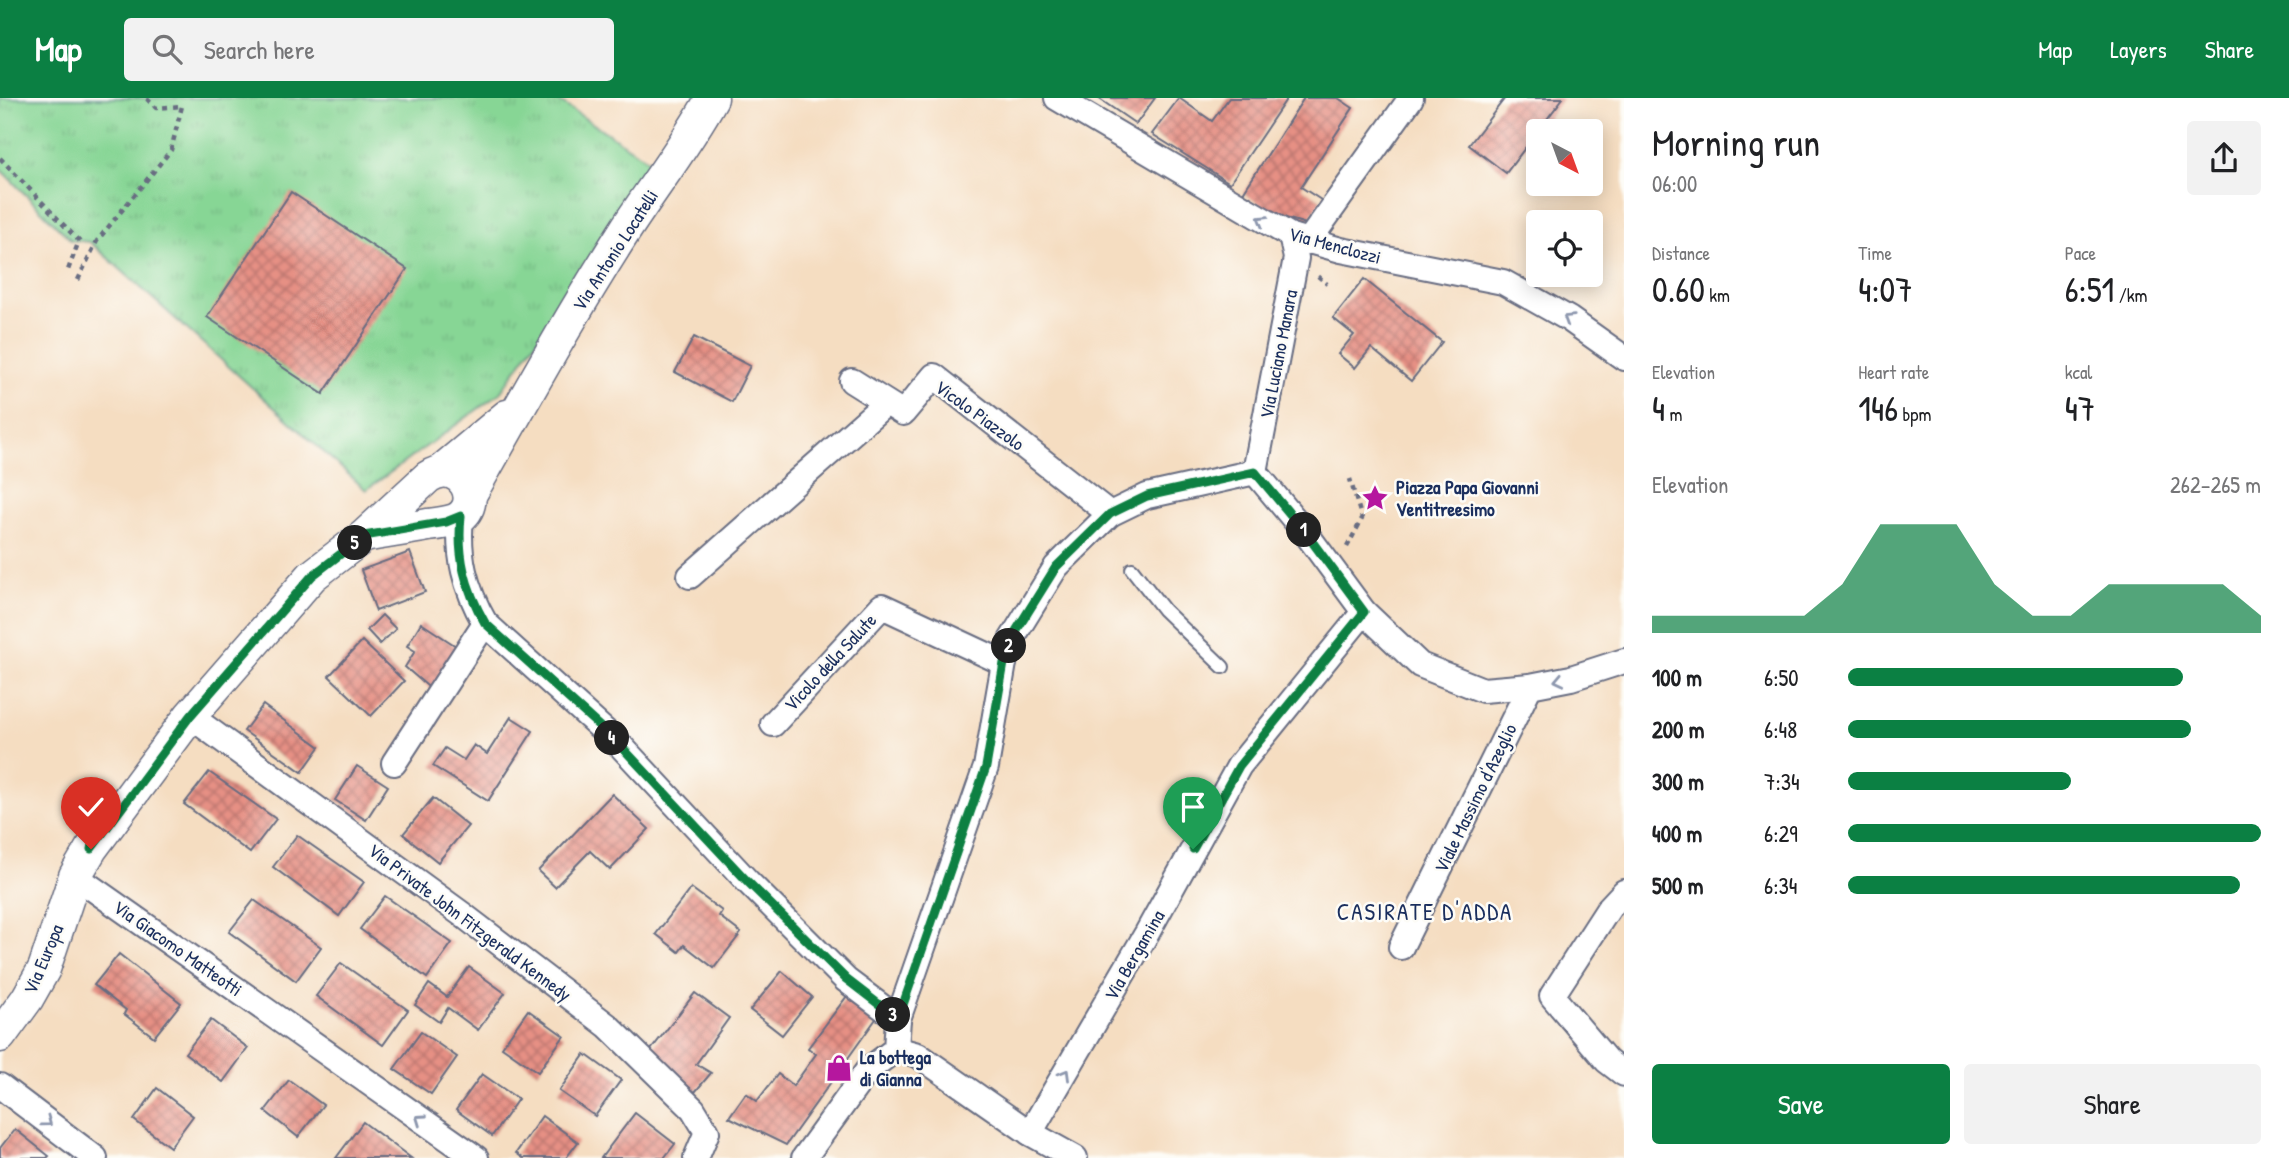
<!DOCTYPE html>
<meta charset="utf-8">
<style>
:root{--surface:#fff;--page:#f2f2f2;--text:#202124;--muted:#757577;--accent:#0b8043}
body{margin:0;font-family:"Patrick Hand",sans-serif;background:var(--page);color:var(--text);height:100vh;display:flex;flex-direction:column;font-size:26px;white-space:nowrap}
*{box-sizing:border-box;margin:0}
p{font-size:23px;color:var(--muted)}
.icon{flex:none;width:38px;height:38px;fill:none;stroke:currentColor;stroke-width:2;stroke-linecap:round;stroke-linejoin:round}
.map{position:relative;flex:1;overflow:hidden}
.details{display:flex;flex-direction:column;background:var(--surface);width:665px}
.details>*{flex:none}
.needle{width:46px;rotate:139deg}
.fabs{position:absolute;left:1526px;top:21px;display:grid;gap:14px}
.fabs a{display:grid;place-items:center;width:77px;height:77px;border-radius:7px;background:var(--surface);box-shadow:0 4px 18px #0003;font-size:35px}
.pin{position:absolute;display:grid;place-items:center;width:60px;height:60px;color:#fff;margin:-72px -30px;border-radius:50% 50% 50% 0;rotate:-45deg;box-shadow:0 0 7px #0007}
.pin .icon{rotate:45deg}
.km{position:absolute;width:35px;height:35px;margin:-18px;border-radius:50%;background:#222;color:#fff;font-size:19px;line-height:35px;text-align:center}
.round{display:grid;place-items:center;flex:none;width:74px;height:74px;border-radius:7px;background:var(--page)}
.overview{display:flex;align-items:center;justify-content:space-between;height:119px;padding:0 28px}
h1{font-size:38px;font-weight:600;line-height:52px}
.figures{display:grid;grid-template-columns:repeat(3,1fr);gap:10px;height:119px;padding:7px 28px}
.figures div{display:grid;align-content:center}
.figures b{font-size:35px;font-weight:600}
.figures small{font-size:19px;font-weight:400}
.figures p{font-size:19px}
.chart{height:196px;padding:14px 28px}
.chart p{display:flex;justify-content:space-between}
.chart svg{width:100%;height:126px;margin-top:7px;fill:var(--accent);opacity:.7}
.primary-button{display:flex;gap:14px;margin-top:auto;padding:14px 28px}
.primary-button a{flex:1;height:80px;border-radius:7px;background:var(--accent);color:#fff;font-size:28px;font-weight:600;line-height:80px;text-align:center}
.primary-button a+a{background:var(--page);color:var(--text)}
ul{padding:0 28px;list-style:none;font-size:23px}
li{display:grid;grid-template-columns:112px 84px 1fr;align-items:center;height:52px}
li i{height:18px;border-radius:9px;background:var(--accent)}
header{display:flex;align-items:center;gap:42px;box-sizing:border-box;height:98px;padding:0 35px;background:var(--accent);color:#fff}
header strong{font-size:33px}
nav{display:flex;gap:38px;margin-inline-start:auto;font-size:24px}
.search{width:490px;height:63px;background:var(--page);display:flex;align-items:center;gap:18px;box-sizing:border-box;padding:0 24px;border-radius:7px;color:var(--muted);font-size:26px}
main{display:flex;flex:1;min-height:0}
.map>svg:first-child{display:block}
</style>
<header>
<strong>Map</strong>
<div class="search"><svg class="icon" aria-label="search" viewBox="0 0 24 24"><circle cx="10" cy="10" r="6"/><path d="M15 15l6 6"/></svg>Search here</div>
<nav><a>Map</a><a>Layers</a><a>Share</a></nav>
</header>
<main>
<div class="map">
<svg width="1624" height="1060" viewBox="0 0 1624 1060">
<defs>
<pattern id="park-tufts" width="24" height="20" patternUnits="userSpaceOnUse" patternTransform="scale(1.75)"><rect width="24" height="20" fill="#87d695"/><path d="M3 7l-1-3M5 7V3M7 7l1-3M15 17l-1-3M17 17v-4M19 17l1-3" fill="none" stroke="#74b883"/></pattern>
<pattern id="building-cross-hatch" width="8" height="8" patternUnits="userSpaceOnUse" patternTransform="scale(1.75)"><rect width="8" height="8" fill="#e69084"/><path d="M0 0l8 8M0 8l8-8" fill="none" stroke="#ba766f"/></pattern>
</defs>
<rect width="100%" height="100%" fill="#fdfcf7"/>
<filter id="ink" filterUnits="userSpaceOnUse"><feTurbulence type="fractalNoise" baseFrequency=".0143" numOctaves="2"/><feDisplacementMap in="SourceGraphic" scale="14" xChannelSelector="R" yChannelSelector="G"/><feConvolveMatrix kernelMatrix="1 2 1 2 8 2 1 2 1" color-interpolation-filters="sRGB"/></filter>
<filter id="wash" filterUnits="userSpaceOnUse"><feTurbulence type="fractalNoise" baseFrequency=".00686" numOctaves="4" result="noise"/><feDisplacementMap in="SourceGraphic" scale="28" xChannelSelector="R" yChannelSelector="G"/><feGaussianBlur stdDeviation="1.57" result="paint"/><feColorMatrix in="noise" values="0 0 0 0 0 0 0 0 0 0 0 0 0 0 0 0 0 1.4 0 .05"/><feComposite in="paint" operator="in"/></filter>
<g filter="url(#wash)">
<rect width="100%" height="100%" fill="#f5ddc1"/>
<polygon fill="url(#park-tufts)" stroke="#51827a" stroke-width="2" points="0,0 554,0 657,68 500,295 366,392 90,144 71,142 0,71"/>
<g id="blocks">
<g fill="url(#building-cross-hatch)">
<polygon points="1098,0 1155,0 1136,26"/>
<polygon points="1179,0 1212,23 1229,0 1287,0 1230,85 1152,36"/>
<polygon points="1304,0 1338,0 1353,10 1301,89 1321,102 1306,126 1276,117 1243,95"/>
<polygon points="1505,0 1563,0 1506,75 1469,47"/>
<polygon points="291,94 407,171 323,296 207,219"/>
<polygon points="1364,181 1442,244 1411,283 1371,250 1355,270 1338,256 1354,237 1333,220"/>
<polygon points="694,239 750,268 732,304 675,274"/>
<polygon points="410,454 425,494 376,513 361,472"/>
<polygon points="382,517 396,531 380,546 367,532"/>
<polygon points="421,525 459,550 433,593 405,569 415,553 407,548"/>
<polygon points="362,543 404,583 371,618 329,578"/>
<polygon points="263,607 320,649 302,674 244,633"/>
<polygon points="511,619 533,633 488,703 433,668 445,650 464,662 474,647 487,656"/>
<polygon points="357,668 388,688 366,722 335,702"/>
<polygon points="209,674 276,721 250,755 184,706"/>
<polygon points="612,696 649,731 610,772 590,753 555,789 538,773"/>
<polygon points="433,700 468,728 438,764 403,736"/>
<polygon points="297,737 364,784 339,818 273,769"/>
<polygon points="691,790 722,813 719,818 741,835 714,870 684,847 679,854 656,836"/>
<polygon points="385,798 452,845 427,880 360,831"/>
<polygon points="254,802 321,849 296,883 229,834"/>
<polygon points="119,856 181,905 154,939 124,916 126,912 94,887"/>
<polygon points="341,865 408,912 383,947 316,898"/>
<polygon points="469,869 505,895 478,932 448,910 439,924 415,907 429,886 447,899"/>
<polygon points="782,873 812,899 782,937 750,912"/>
<polygon points="850,894 878,918 786,1047 729,1019 746,995 757,1003 778,976 793,988 816,956 808,950"/>
<polygon points="695,895 729,920 696,966 711,975 695,994 665,970 651,952"/>
<polygon points="528,912 564,938 538,974 502,949"/>
<polygon points="211,922 248,950 223,984 185,955"/>
<polygon points="421,934 457,959 431,996 394,971"/>
<polygon points="585,956 621,982 595,1018 559,993"/>
<polygon points="482,976 518,1001 492,1038 456,1012"/>
<polygon points="289,982 323,1007 298,1039 265,1013"/>
<polygon points="157,990 193,1018 170,1049 134,1022"/>
<polygon points="635,1015 675,1046 664,1060 601,1060"/>
<polygon points="542,1018 578,1044 566,1060 523,1060 516,1055"/>
<polygon points="363,1024 411,1060 336,1060"/>
<polygon points="15,1031 49,1058 47,1060 0,1060 0,1050"/>
</g>
</g>
</g>
<g filter="url(#ink)">
<use href="#blocks" fill-opacity="0" stroke="#676c81" stroke-width="2"/>
<g fill="none" stroke-linecap="round" stroke-linejoin="round">
<defs>
<polyline id="service" points="1132,471 1164,512 1223,569"/>
<g id="minor">
<polyline points="1057,0 1291,138 1341,152 1503,184 1569,221 1624,260"/>
<polyline points="1308,144 1411,0"/>
<polyline points="852,283 903,315 934,278 1110,416"/>
<polyline points="1255,374 1305,434 1364,514 1420,567 1483,592 1530,588 1571,580 1624,563"/>
<polyline points="1255,374 1296,160 1291,138"/>
<path d="M 461,418 C 457,458 465,490 485,525 L 620,647 L 748,784 L 846,882 L 898,921 L 896,951"/>
<polyline points="690,478 886,305"/>
<polyline points="190,618 463,817 608,928 693,1011 707,1034 696,1060"/>
<polyline points="773,626 882,508 1004,565"/>
<polyline points="394,665 485,525"/>
<polyline points="75,778 476,1060"/>
<polyline points="1624,794 1609,810 1552,898 1607,963 1624,976"/>
<polyline points="1401,849 1530,588"/>
<polyline points="898,921 986,669 1004,565 1011,542 1056,469 1110,416 1147,398 1255,374"/>
<polyline points="896,951 918,957 1030,1035 1075,1060"/>
<polyline points="0,988 95,1060"/>
<polyline points="1030,1035 1147,835 1239,668 1364,514"/>
<polyline points="804,1060 868,972 896,951"/>
</g>
<g id="tertiary">
<polyline points="441,373 507,318"/>
<path d="M 470,397 C 520,309 569,220 624,134 C 653,89 686,47 712,0"/>
<path d="M 0,938 L 27,901 L 44,871 L 75,778 L 91,751 L 190,618 L 312,478 L 364,438 L 428,379 C 461,357 487,407 455,422 C 447,425 437,426 428,427 C 407,431 386,434 364,438"/>
</g>
</defs>
<use href="#service" stroke="#676c81" stroke-width="16"/>
<use href="#minor" stroke="#676c81" stroke-width="28"/>
<use href="#tertiary" stroke="#676c81" stroke-width="35"/>
<g stroke="#676c81" stroke-width="4.5" stroke-dasharray="5 5" stroke-linecap="butt">
<polyline points="0,60 79,143 68,172"/>
<polyline points="1318,178 1327,186"/>
<polyline points="78,182 97,143 171,52 182,8 156,10 146,0"/>
<polyline points="1347,449 1362,421 1350,381"/>
</g>
<use href="#service" stroke="#fff" stroke-width="12"/>
<use href="#minor" stroke="#fff" stroke-width="24"/>
<use href="#tertiary" stroke="#fff" stroke-width="32"/>
</g>
<defs><path id="oneway-chevron" d="M-2-3.5L2.5 0L-2 3.5" fill="none" stroke-width="1.6" stroke-linecap="round" stroke-linejoin="round" transform="scale(1.75)"/></defs>
<g stroke="#8d97ae">
<use href="#oneway-chevron" transform="translate(1262 122) rotate(-149)"/>
<use href="#oneway-chevron" transform="translate(1568 221) rotate(-148)"/>
<use href="#oneway-chevron" transform="translate(1559 582) rotate(168)"/>
<use href="#oneway-chevron" transform="translate(1065 976) rotate(-60)"/>
<use href="#oneway-chevron" transform="translate(420 1021) rotate(-145)"/>
<use href="#oneway-chevron" transform="translate(47 1024) rotate(37)"/>
</g>
</g>
<g fill="none" stroke-linecap="round" stroke-linejoin="round" filter="url(#ink)">
<defs>
<path id="route" d="M 91,751 L 190,618 L 312,478 L 364,438 L 446,424 L 461,418 C 457,458 465,490 485,525 L 620,647 L 748,784 L 846,881 L 898,921 L 986,669 L 1004,565 L 1011,541 L 1056,469 L 1110,416 L 1147,398 L 1255,374 L 1305,434 L 1364,514 L 1239,668 L 1193,751"/>
</defs>
<use href="#route" stroke="#fff" stroke-width="14"/>
<use href="#route" stroke="#0b8043" stroke-width="9"/>
</g>
<defs>
<symbol id="sight-bare" viewBox="-9 -9 18 18"><path d="M0-6L1.8-2.2L6-1.7L2.9 1.2L3.7 5.4L0 3.3L-3.7 5.4L-2.9 1.2L-6-1.7L-1.8-2.2Z" fill="#b5179e" stroke="#fdfcf7" stroke-width="2.5" paint-order="stroke"/></symbol>
<symbol id="shop-bare" viewBox="-9 -9 18 18"><path d="M-5-2.5h2.3a2.7 3.5 0 0 1 5.4 0H5L5.5 6h-11ZM-1.5-2.5h3a1.5 2.3 0 0 0-3 0Z" fill="#b5179e" stroke="#fdfcf7" stroke-width="2.5" paint-order="stroke"/></symbol>
</defs>
<g fill-rule="evenodd">
<use href="#sight-bare" x="1356" y="381" width="38" height="38"/>
<use href="#shop-bare" x="820" y="951" width="38" height="38"/>
</g>
<g text-anchor="middle" dominant-baseline="central" stroke-width="5" stroke-linejoin="round" paint-order="stroke">
<g font-size="19" fill="#1b2f5e" stroke="#fdfcf7">
<text transform="translate(1335 147) rotate(15)">Via Menclozzi</text>
<text transform="translate(615 152) rotate(-57)">Via Antonio Locatelli</text>
<text transform="translate(1278 256) rotate(-79)">Via Luciano Manara</text>
<text transform="translate(980 317) rotate(36)">Vicolo Piazzolo</text>
<text transform="translate(830 564) rotate(-47)">Vicolo della Salute</text>
<text transform="translate(1475 700) rotate(-64)">Viale Massimo d'Azeglio</text>
<text transform="translate(470 824) rotate(37)">Via Private John Fitzgerald Kennedy</text>
<text transform="translate(178 850) rotate(35)">Via Giacomo Matteotti</text>
<text transform="translate(1134 857) rotate(-60)">Via Bergamina</text>
<text transform="translate(43 861) rotate(-67)">Via Europa</text>
</g>
<g font-size="19" font-weight="bold" fill="#1b2f5e" stroke="#fdfcf7" text-anchor="start">
<text x="1396" y="389">Piazza Papa Giovanni<tspan x="1396" dy="22">Ventitreesimo</tspan></text>
<text x="860" y="959">La bottega<tspan x="860" dy="22">di Gianna</tspan></text>
</g>
<g font-size="23" letter-spacing="2" fill="#1b2f5e" stroke="#fdfcf7">
<text x="1425" y="813">CASIRATE D'ADDA</text>
</g>
</g>
</svg>
<div class="fabs">
<a><svg class="needle" viewBox="-14 -14 28 28"><path d="M0-13l5 13h-10z" fill="#e53935"/><path d="M0 13l5-13h-10z" fill="#757577"/></svg></a>
<a><svg class="icon" aria-label="locate" viewBox="0 0 24 24"><circle cx="12" cy="12" r="6"/><path d="M12 2v4M12 18v4M2 12h4M18 12h4"/></svg></a>
</div>
<div class="pin" style="left:1193px;top:751px;background:#1e9e55"><svg class="icon" aria-label="arrive" viewBox="0 0 24 24"><path d="M6 21V4h12l-3 4 3 4H6"/></svg></div>
<div class="pin" style="left:91px;top:751px;background:#d93025"><svg class="icon" aria-label="check" viewBox="0 0 24 24"><path d="M5 12l5 5 9-10"/></svg></div>
<b class="km" style="left:1304px;top:432px">1</b>
<b class="km" style="left:1009px;top:548px">2</b>
<b class="km" style="left:893px;top:917px">3</b>
<b class="km" style="left:612px;top:640px">4</b>
<b class="km" style="left:355px;top:445px">5</b>
</div>
<section class="details">
<div class="overview"><div><h1>Morning run</h1><p>06:00</p></div><a class="round"><svg class="icon" aria-label="share" viewBox="0 0 24 24"><path d="M12 15V3M7 8l5-5 5 5M5 13v7h14v-7"/></svg></a></div>
<div class="figures">
<div><p>Distance</p><b>0.60<small> km</small></b></div>
<div><p>Time</p><b>4:07</b></div>
<div><p>Pace</p><b>6:51<small> /km</small></b></div>
</div>
<div class="figures">
<div><p>Elevation</p><b>4<small> m</small></b></div>
<div><p>Heart rate</p><b>146<small> bpm</small></b></div>
<div><p>kcal</p><b>47</b></div>
</div>
<div class="chart"><p><span>Elevation</span>262–265 m</p>
<svg viewBox="0 0 160 44" preserveAspectRatio="none"><path d="M0 44V38L10 38L20 38L30 38L40 38L50 27L60 6L70 6L80 6L90 27L100 38L110 38L120 27L130 27L140 27L150 27L160 38V44z"/></svg>
</div>
<ul>
<li><b>100 m</b>6:50<i style="width:81%"></i></li>
<li><b>200 m</b>6:48<i style="width:83%"></i></li>
<li><b>300 m</b>7:34<i style="width:54%"></i></li>
<li><b>400 m</b>6:29<i style="width:100%"></i></li>
<li><b>500 m</b>6:34<i style="width:95%"></i></li>
</ul>
<div class="primary-button"><a>Save</a><a>Share</a></div>
</section>
</main>
